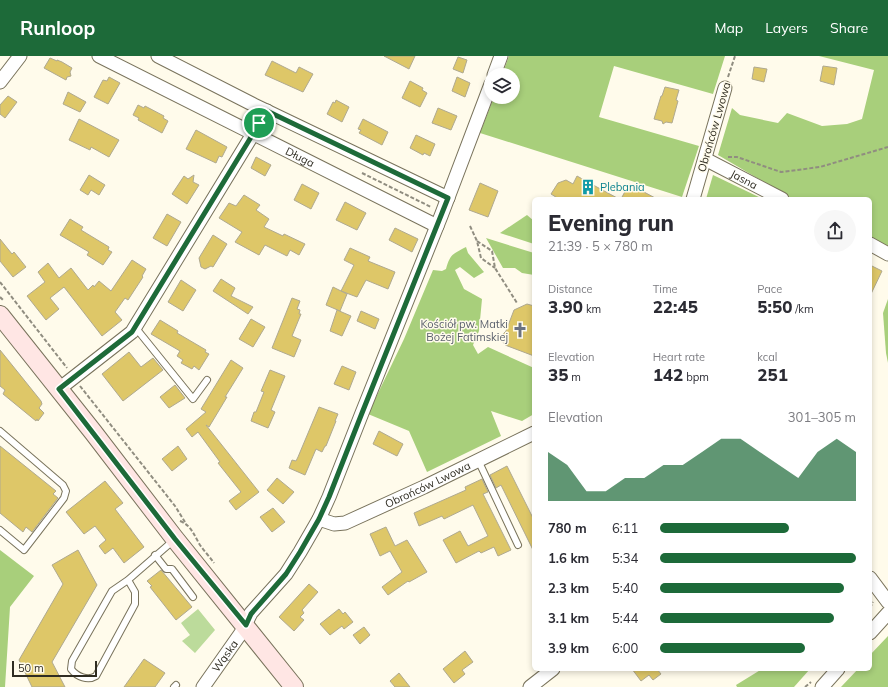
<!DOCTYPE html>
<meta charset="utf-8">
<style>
:root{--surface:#fff;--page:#f7f7f7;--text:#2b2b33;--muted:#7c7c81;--accent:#1d6a39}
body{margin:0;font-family:Mulish,sans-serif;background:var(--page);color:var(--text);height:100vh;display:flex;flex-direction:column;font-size:15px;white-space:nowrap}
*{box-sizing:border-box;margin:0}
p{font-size:13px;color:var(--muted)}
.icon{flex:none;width:22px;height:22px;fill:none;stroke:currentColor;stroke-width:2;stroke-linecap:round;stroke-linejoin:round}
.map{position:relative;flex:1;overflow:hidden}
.panel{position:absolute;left:532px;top:141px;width:340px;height:474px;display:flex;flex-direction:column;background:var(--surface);border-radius:6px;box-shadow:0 2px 6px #0003}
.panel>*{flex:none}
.fabs{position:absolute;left:484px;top:12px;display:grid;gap:8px}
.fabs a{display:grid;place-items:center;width:36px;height:36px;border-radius:50%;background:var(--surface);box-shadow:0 2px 6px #0003;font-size:20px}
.scale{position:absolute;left:12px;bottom:10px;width:85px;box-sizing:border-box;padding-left:4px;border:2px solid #2f2c22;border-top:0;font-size:11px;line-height:14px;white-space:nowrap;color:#2f2c22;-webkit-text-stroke:3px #fffbeb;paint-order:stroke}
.pin{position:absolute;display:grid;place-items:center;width:34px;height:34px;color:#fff;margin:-17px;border:2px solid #fff;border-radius:50%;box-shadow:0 1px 4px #0007}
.round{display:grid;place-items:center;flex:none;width:42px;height:42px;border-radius:21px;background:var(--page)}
.head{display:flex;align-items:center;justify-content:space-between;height:68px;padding:0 16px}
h1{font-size:22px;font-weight:800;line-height:30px}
.stats{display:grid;grid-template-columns:repeat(3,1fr);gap:6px;height:68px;padding:4px 16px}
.stats div{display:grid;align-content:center}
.stats b{font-size:17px;font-weight:800}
.stats small{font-size:11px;font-weight:400}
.stats p{font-size:11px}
.chart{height:112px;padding:8px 16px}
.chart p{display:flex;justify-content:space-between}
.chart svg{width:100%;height:72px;margin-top:4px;fill:var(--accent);opacity:.7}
ul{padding:0 16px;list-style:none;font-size:13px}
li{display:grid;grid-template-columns:64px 48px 1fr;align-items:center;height:30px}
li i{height:10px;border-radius:5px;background:var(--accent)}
header{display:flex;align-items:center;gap:24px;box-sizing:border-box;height:56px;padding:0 20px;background:var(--accent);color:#fff}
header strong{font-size:19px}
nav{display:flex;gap:22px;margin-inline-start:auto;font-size:14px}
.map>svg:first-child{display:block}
</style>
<header>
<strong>Runloop</strong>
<nav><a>Map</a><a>Layers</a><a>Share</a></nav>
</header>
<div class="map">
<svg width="888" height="631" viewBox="0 0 888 631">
<rect width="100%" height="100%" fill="#fffbeb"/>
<polygon fill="#bcdb9b" points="198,553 215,574 195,597 182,585 190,579 181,567"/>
<g fill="#a8cf7b">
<polygon points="509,0 725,0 713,38 614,10 599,61 699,90 682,141 480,77 494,41 513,41 513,19 502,19"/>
<polygon points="819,0 888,0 888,191 870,182 870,143 793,143 718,99 732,52 740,59 778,67 787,57 822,70 847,68 862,63 874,14"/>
<polygon points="713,119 763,143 706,143"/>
<polygon points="527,159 534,165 534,188 500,177"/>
<polygon points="486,182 534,197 534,219 522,217 515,212 503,212"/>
<path d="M 466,191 L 468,197 L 484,216 L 474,222 L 460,211 L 455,214 L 464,233 L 482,243 L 479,275 L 473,289 L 478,298 L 488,291 L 534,312 L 534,358 L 522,365 L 491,355 L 501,380 L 427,416 L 409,375 L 368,358 L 404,283 L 433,214 L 442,215 L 446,213 C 450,198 453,198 466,191 Z"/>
<polygon points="888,243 888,307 886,297 883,257"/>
<polygon points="0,494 34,520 10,551 5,631 0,631"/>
<polygon points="888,580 888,631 841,631 858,613 870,613 870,599"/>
<polygon points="762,613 810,613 794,631 737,631 736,629"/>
</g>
<g fill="#dec768" stroke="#afa990">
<polygon points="384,0 415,0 409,13"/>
<polygon points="458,1 467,4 463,17 453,13"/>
<polygon points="50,2 57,5 57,4 62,6 72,12 70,16 71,20 67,21 66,24 44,12"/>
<polygon points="272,5 296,17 299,11 313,18 303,36 265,19"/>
<polygon points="823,10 837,12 834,29 820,25"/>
<polygon points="754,11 767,13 764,26 752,23"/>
<polygon points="109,21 120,27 108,48 94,41 103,24 107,25"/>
<polygon points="457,21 470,27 465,41 452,35"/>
<polygon points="410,25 423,32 422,34 427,37 420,51 402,42"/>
<polygon points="665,31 679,34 676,44 678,45 672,67 666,66 663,68 662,65 654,63 661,40 662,40"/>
<polygon points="68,36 86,46 80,56 63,48"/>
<polygon points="8,40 17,46 5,62 0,58 0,49"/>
<polygon points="336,44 349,51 342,66 327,58 333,46 335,47"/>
<polygon points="138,49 144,52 145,50 164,60 163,62 168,65 162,77 138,64 139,62 133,59"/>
<polygon points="438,52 457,60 451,74 432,67"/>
<polygon points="79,63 119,84 109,101 91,91 90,94 69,84"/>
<polygon points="363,63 388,76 382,89 359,77 361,74 358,73"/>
<polygon points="196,74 227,91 222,101 219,100 216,107 186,93"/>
<polygon points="416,79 435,88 430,100 424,97 423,99 410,92"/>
<polygon points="256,101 271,109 265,120 251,112"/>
<polygon points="89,119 105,129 99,139 91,134 88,139 80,134"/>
<polygon points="194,119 193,126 199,129 187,148 172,138 184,120 188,123"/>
<polygon points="577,120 595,130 619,143 559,143 551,138 558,127 566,124 573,128"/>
<polygon points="480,127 498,135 488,161 469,154"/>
<polygon points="302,128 319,137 311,153 294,144"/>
<polygon points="629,128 657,143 621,143"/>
<polygon points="244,139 260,149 256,154 269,163 264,171 283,180 284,178 305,188 299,199 290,194 287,200 265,189 259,199 235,186 242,176 219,162 229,147 236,150"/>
<polygon points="345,146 366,157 357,174 336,164"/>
<polygon points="167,158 181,166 167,190 153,182"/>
<polygon points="70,163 83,171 81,174 109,191 108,194 112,196 103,209 87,199 89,196 60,179"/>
<polygon points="395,172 418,183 412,196 389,184"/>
<polygon points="213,179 227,188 213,211 211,210 205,213 201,211 199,202"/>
<polygon points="0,183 12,198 14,196 26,211 13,221 0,205"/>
<polygon points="350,192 370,201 368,205 395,216 388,233 366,224 357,241 341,235 354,209 344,204"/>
<polygon points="132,204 146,213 142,220 143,221 128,244 125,242 115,256 122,264 102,280 64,231 50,242 59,253 46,264 27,240 45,226 38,216 48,207 59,222 71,212 88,234 93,229 94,231 99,225 111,235"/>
<polygon points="870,209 882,215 870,240"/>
<polygon points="221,223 235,232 231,240 253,251 248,258 213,235"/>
<polygon points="181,224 196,234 183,255 168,246"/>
<polygon points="333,231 347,238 340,255 326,249"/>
<polygon points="292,242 300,245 297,253 300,254 299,258 301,258 292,280 301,284 294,301 272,292"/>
<polygon points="527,248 534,250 534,300 505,289 501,283 502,279 506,275 514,254"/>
<polygon points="337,254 351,260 342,280 330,275"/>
<polygon points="361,255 379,263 375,273 357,265"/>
<polygon points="251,263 265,271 253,291 239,283"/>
<polygon points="160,264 178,275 177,277 206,294 205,296 209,298 199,314 194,310 192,313 181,307 183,304 177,300 180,295 151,278"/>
<polygon points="0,294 41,345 42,348 39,352 44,357 38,365 37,363 36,365 3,338 5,334 0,330"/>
<polygon points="129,296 141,311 153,302 163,314 123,345 102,318"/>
<polygon points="231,304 243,312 225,341 227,341 209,371 206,369 259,436 236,454 229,445 241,436 218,407 220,406 198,376 192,381 186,373 206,356 201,353"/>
<polygon points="342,310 356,316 349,334 334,328"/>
<polygon points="270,314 285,320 271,354 275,356 268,372 251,365 254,356 256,356 264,336 261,335"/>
<polygon points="175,329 185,342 169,352 160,341"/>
<polygon points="319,351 338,358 335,365 336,365 326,390 325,390 322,396 316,393 305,419 289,412 292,404 296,405 298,401"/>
<polygon points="379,375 403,388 397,400 373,388"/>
<polygon points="0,390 56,435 53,438 58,442 32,476 26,471 23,476 0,457"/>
<polygon points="178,390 187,403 172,415 162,403"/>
<polygon points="507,410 534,464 534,496 501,429 496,432 490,419"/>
<polygon points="277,422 294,436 283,448 267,434"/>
<polygon points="482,423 488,436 483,438 511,494 498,500 494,491 481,497 479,495 456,507 443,484 460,475 468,490 488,480 473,449 444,463 442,460 419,470 414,457 466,434 465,431"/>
<polygon points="105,425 123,447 115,453 144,491 124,507 113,492 105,498 99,490 106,484 95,470 84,478 66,456"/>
<polygon points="273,452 285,466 272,476 260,461"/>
<polygon points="386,471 395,490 407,484 427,516 409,526 408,525 388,539 382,531 402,516 390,495 380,500 370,478"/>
<polygon points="78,494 97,529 52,606 65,631 32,631 19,604 63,528 52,509"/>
<polygon points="161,514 192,551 176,564 150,531 152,530 147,525"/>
<polygon points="309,528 318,536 302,554 304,557 300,561 304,564 294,575 279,561"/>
<polygon points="339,553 343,558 345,556 353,566 344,573 342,570 330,579 320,568"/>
<polygon points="364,571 370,579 360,588 353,579"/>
<polygon points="465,595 473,606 462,614 465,618 454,627 443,613"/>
<polygon points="144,603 165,617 155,631 124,631"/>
<polygon points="632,613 657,613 661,618 653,624 649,619 641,625"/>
<polygon points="399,617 410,631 395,631 390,625"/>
</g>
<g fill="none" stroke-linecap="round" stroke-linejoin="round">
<defs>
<g id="lane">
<polyline points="135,271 193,343 207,324"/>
<polyline points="0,375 63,429 66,435 64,442 24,494 0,474"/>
<polyline points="478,404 518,489"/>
<polyline points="155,499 166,513 172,513 193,541"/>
<path d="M 128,524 L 135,536 L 135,548 L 96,620 C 88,625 77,621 71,613 L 72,605 L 112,535 L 128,524 L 174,484"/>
<polyline points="174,631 176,629"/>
</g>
<g id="street">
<path id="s1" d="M 99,0 L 437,170"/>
<polyline points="158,0 254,49 448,142"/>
<polyline points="494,19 501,0"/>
<polyline points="0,26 20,0"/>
<path id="s2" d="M 705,103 L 782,143"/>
<polyline points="693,143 725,32"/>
<polyline points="870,188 888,198"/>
<polyline points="59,333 132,276 267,55"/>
<path id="s3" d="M 319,463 L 334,468 L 345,467 L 424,431 L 534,377"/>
<polyline points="870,522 888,546"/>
<polyline points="870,577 888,557"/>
<path id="s4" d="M 203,631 L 241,577 L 251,557 L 286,518 L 300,496 L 319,463 L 329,441 L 362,357 L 441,160 L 491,28"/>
<polyline points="530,631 553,613"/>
<polyline points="822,631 838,613"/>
</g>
<polyline id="secondary" points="0,259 93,376 175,483 294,631"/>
</defs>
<use href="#lane" stroke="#79735c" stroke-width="8"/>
<use href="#street" stroke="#79735c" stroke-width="15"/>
<use href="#secondary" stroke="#79735c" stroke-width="20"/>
<g stroke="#908d80" stroke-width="2" stroke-dasharray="4 2" stroke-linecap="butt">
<polyline points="728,21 735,0"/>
<polyline points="728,101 737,101 781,116 820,111 888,91"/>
<polyline points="362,117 431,151"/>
<polyline points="470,170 477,185 481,202 495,212"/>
<polyline points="477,185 492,195 495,212 517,247"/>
<polyline points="0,226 67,312"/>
<polyline points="0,241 4,245"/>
<polyline points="80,330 175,450 185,466"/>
<path d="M 180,465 C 191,469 194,479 200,489 C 204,495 210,501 214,507"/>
<polyline points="870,552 873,546"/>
<polyline points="805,631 811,626"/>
</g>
<use href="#lane" stroke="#fff" stroke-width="6"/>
<use href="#street" stroke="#fff" stroke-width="13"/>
<use href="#secondary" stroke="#ffe6e4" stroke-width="18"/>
</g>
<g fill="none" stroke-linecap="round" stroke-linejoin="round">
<defs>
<polygon id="route" points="267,55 448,142 362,357 329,441 319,463 300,496 286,518 251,558 246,569 175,483 59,333 132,276"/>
</defs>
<use href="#route" stroke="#fff" stroke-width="8"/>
<use href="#route" stroke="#1d6a39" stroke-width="5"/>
</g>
<defs>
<symbol id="building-bare" viewBox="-9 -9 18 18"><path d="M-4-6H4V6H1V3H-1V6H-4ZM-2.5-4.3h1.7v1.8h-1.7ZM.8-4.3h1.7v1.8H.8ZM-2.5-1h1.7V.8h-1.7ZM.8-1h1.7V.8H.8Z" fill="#0f9aa8" stroke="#fffbeb" stroke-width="2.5" paint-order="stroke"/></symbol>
<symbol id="church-bare" viewBox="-9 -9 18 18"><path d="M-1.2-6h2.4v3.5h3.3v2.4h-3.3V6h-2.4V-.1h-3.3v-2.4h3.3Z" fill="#6b7280" stroke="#fffbeb" stroke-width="2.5" paint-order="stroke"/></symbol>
</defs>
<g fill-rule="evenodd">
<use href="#building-bare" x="577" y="120" width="22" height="22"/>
<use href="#church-bare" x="509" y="263" width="22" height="22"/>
</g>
<g text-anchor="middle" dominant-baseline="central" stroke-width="3" stroke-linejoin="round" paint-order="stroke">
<g font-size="11" fill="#2f2c22" stroke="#fffbeb">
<text transform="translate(714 71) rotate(-74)">Obrońców Lwowa</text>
<text stroke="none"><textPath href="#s1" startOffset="225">Długa</textPath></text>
<text stroke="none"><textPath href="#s2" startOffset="44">Jasna</textPath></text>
<text stroke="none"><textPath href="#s3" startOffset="118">Obrońców Lwowa</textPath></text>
<text stroke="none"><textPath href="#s4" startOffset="38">Wąska</textPath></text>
</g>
<g font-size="11" fill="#0d838f" stroke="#fffbeb" text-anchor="start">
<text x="600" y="131">Plebania</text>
</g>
<g font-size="11" fill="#5b616d" stroke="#fffbeb" text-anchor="end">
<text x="508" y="268">Kościół pw. Matki<tspan x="508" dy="13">Bożej Fatimskiej</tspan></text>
</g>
</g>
</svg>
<div class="fabs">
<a><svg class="icon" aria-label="layers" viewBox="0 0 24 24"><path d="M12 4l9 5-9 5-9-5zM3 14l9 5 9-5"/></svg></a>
</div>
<div class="scale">50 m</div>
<div class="pin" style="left:259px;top:67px;background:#1e9e55"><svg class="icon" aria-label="arrive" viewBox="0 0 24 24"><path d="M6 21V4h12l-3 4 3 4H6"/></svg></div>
<section class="panel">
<div class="head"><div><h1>Evening run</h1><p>21:39 · 5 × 780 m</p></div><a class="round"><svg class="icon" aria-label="share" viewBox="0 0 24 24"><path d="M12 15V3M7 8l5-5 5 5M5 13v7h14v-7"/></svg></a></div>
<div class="stats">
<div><p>Distance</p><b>3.90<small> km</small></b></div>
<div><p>Time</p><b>22:45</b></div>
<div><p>Pace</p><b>5:50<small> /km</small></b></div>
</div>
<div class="stats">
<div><p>Elevation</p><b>35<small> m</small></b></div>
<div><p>Heart rate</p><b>142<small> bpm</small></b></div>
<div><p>kcal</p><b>251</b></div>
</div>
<div class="chart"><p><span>Elevation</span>301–305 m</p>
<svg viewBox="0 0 160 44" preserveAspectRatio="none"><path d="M0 44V14L10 22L20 38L30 38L40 30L50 30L60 22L70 22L80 14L90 6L100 6L110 14L120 22L130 30L140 14L150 6L160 14V44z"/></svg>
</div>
<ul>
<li><b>780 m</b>6:11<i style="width:66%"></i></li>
<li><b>1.6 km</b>5:34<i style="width:100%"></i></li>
<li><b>2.3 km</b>5:40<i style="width:94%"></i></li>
<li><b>3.1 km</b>5:44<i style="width:89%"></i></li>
<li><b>3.9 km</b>6:00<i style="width:74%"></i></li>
</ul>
</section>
</div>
